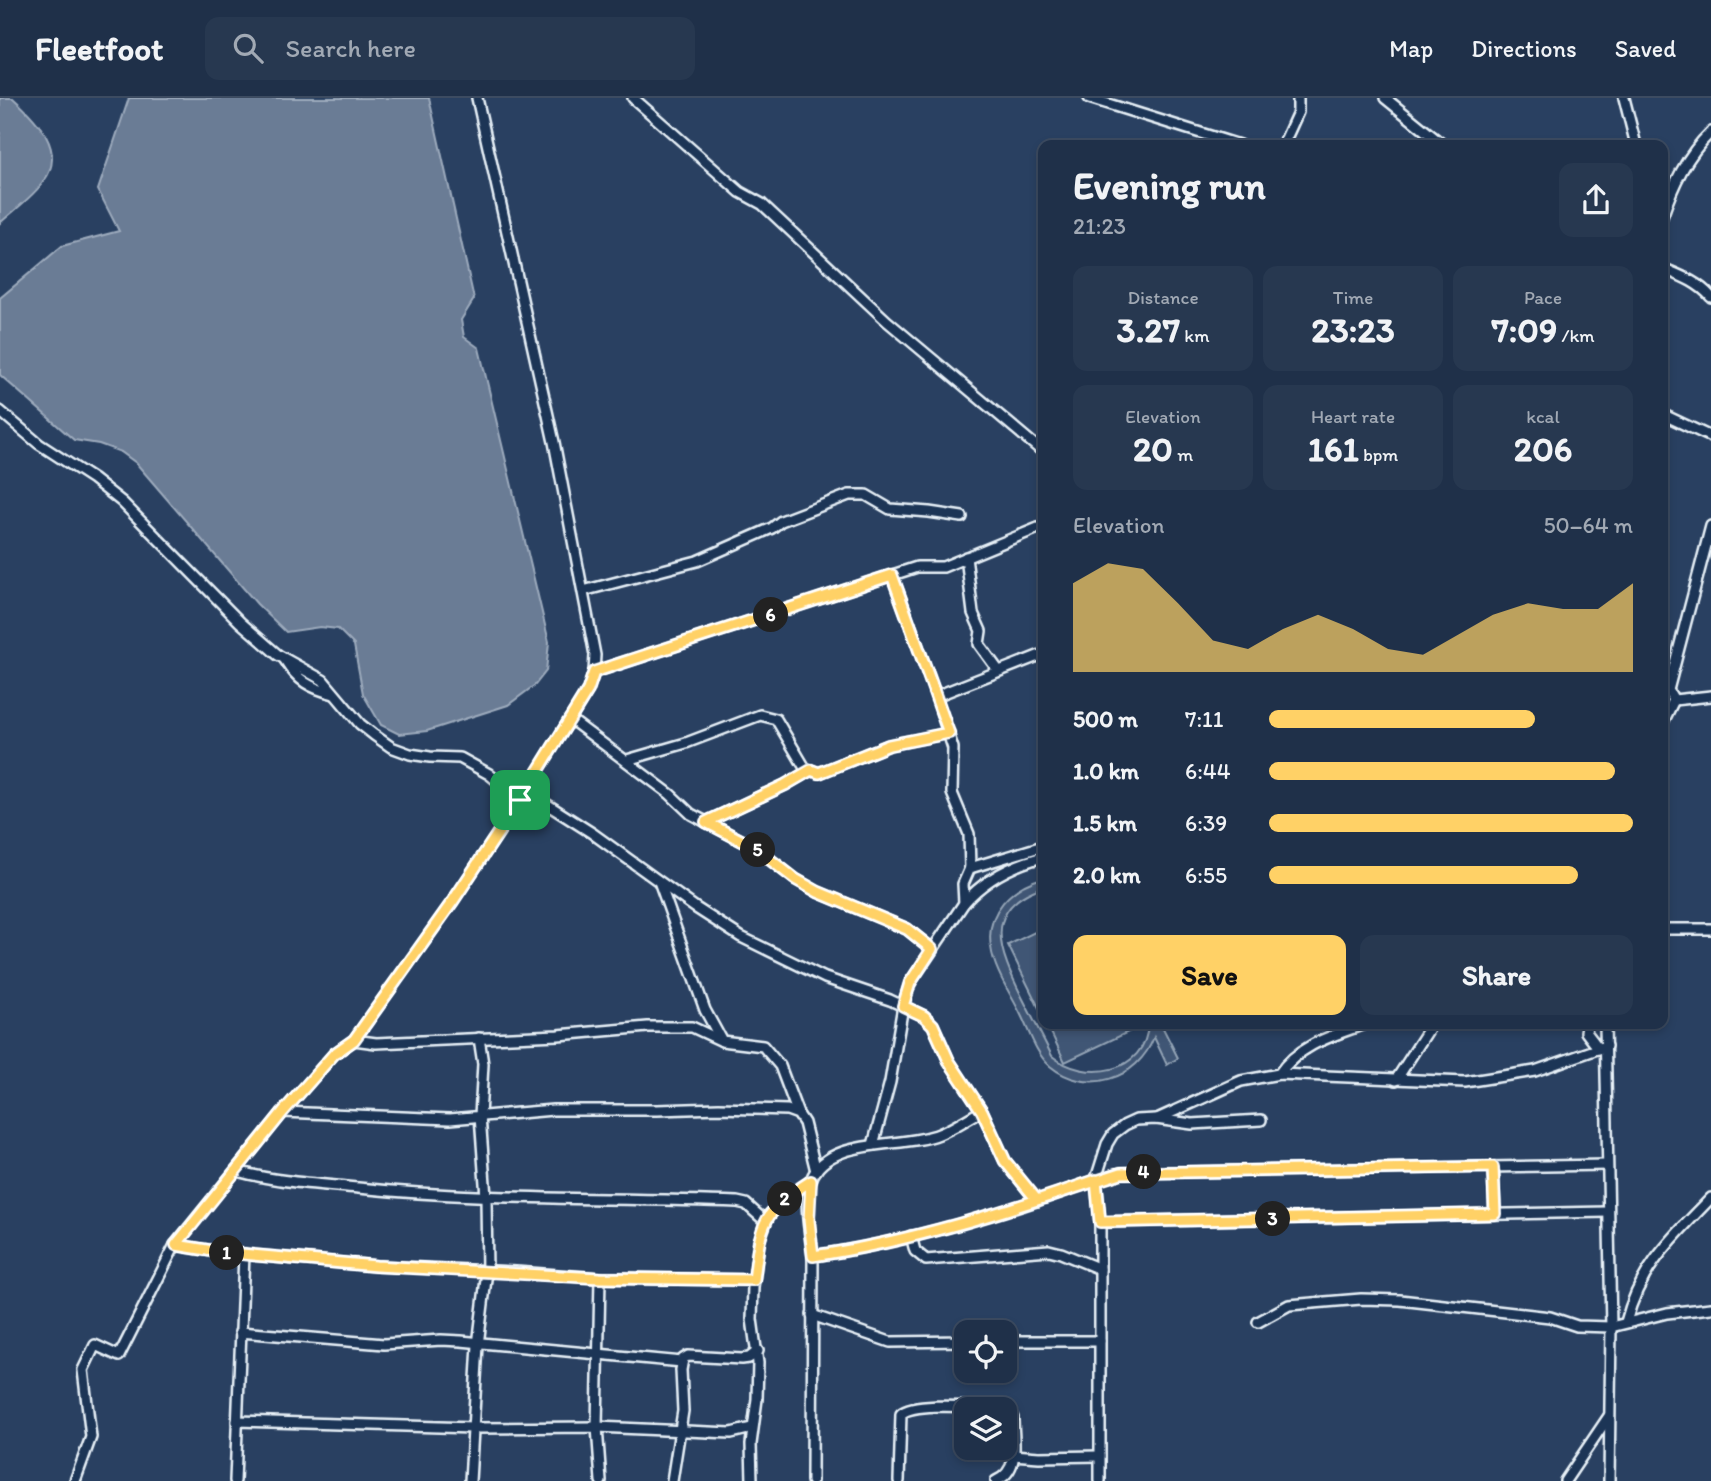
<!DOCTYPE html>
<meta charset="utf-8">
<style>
:root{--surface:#1f3049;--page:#273850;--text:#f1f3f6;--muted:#a1a9b4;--line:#3c4b61;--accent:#ffd166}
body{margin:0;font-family:Itim,sans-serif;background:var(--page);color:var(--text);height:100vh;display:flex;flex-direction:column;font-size:26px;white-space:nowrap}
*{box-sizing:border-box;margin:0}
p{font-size:23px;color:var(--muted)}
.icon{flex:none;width:38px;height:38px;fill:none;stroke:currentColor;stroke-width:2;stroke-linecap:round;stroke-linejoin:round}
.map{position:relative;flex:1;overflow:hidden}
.panel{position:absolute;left:1038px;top:42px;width:630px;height:889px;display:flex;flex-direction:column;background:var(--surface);border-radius:14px;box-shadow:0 4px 10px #0003,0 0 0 2px var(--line)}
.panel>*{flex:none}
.buttons{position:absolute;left:954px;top:1222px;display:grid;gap:14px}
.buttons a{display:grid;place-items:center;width:63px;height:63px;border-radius:14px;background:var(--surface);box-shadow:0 4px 10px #0003,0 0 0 2px var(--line);font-size:35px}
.pin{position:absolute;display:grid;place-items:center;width:60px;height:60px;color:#fff;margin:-30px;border-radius:14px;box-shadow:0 4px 10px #0006}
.km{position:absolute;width:35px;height:35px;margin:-18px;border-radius:50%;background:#222;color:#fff;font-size:19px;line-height:35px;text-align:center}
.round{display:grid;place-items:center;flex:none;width:74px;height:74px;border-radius:14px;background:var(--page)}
.summary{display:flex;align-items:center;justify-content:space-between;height:119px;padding:0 35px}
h1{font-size:38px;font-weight:800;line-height:52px}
.figures{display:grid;grid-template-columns:repeat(3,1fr);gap:10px;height:119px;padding:7px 35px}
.figures div{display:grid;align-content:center;border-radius:14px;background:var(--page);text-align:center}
.figures b{font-size:35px;font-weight:800}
.figures small{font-size:19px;font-weight:400}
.figures p{font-size:19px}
.chart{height:196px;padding:14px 35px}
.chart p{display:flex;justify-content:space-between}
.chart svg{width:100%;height:126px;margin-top:7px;fill:var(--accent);opacity:.7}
.primary-button{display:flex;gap:14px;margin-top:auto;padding:14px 35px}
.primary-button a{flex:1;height:80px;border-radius:14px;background:var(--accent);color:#111;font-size:28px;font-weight:800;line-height:80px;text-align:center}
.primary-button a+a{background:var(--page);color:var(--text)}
ul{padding:0 35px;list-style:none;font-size:23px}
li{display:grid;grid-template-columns:112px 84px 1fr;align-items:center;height:52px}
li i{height:18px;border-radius:9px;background:var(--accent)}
header{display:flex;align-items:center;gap:42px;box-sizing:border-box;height:98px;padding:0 35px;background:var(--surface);border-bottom:2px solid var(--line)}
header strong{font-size:33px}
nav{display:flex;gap:38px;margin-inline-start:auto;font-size:24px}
.search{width:490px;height:63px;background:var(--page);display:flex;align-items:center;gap:18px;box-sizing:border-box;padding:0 24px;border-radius:14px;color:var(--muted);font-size:26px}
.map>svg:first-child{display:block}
</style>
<header>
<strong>Fleetfoot</strong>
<div class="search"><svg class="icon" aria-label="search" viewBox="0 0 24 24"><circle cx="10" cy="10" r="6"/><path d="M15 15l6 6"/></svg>Search here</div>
<nav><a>Map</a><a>Directions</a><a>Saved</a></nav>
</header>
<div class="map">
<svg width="1711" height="1383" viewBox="0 0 1711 1383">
<rect width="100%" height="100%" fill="#294061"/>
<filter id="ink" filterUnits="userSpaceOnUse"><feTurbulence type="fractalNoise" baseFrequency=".0143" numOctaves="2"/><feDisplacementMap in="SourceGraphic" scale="14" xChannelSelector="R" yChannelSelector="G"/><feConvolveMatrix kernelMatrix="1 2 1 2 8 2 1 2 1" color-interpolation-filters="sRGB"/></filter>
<g filter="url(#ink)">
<g fill="#415774" stroke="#94a4b6" stroke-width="2">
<path d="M 1043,780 L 1043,789 C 980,810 1000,855 1022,899 C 1032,919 1042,938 1052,958 C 1085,985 1146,976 1148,926 L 1161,926 L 1178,960 L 1167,967 L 1154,939 C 1138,982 1086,998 1050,968 C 1036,956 1029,933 1021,917 C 1011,896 994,873 991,849 C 985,814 1012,788 1043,780 Z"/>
<polygon points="1043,830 1043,918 1008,847"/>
<polygon points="1047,926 1142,926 1143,927 1065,964"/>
</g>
<g fill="#6b7c95" stroke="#9dabbd" stroke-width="2">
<path d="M 0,0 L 13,0 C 36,21 67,52 44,83 C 33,99 14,112 0,125 Z"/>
<polygon points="129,0 429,0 474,201 461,222 464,239 479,250 549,544 546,573 535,587 508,607 427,633 399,636 381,627 363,596 354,547 338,531 320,529 286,534 257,506 136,365 121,354 99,346 74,342 0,277 0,200 62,148 119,133 98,92"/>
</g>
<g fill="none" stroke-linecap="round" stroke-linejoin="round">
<defs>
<g id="street">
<polyline points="633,0 740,94 762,106 887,223 1043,354"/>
<polyline points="1089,0 1239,47"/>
<polyline points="1385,0 1443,47"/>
<polyline points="1624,0 1636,47"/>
<polyline points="1283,47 1298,14 1298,0"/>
<path d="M 1662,119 C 1673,87 1686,58 1711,34"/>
<path d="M 1662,170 C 1681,178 1698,184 1711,199"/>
<polyline points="0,313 39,346 93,381 122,404 240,524 278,557 323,582 360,626 374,637 391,649 410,656 430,659 460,660 489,676 520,702"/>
<polyline points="1662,316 1711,339"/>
<polyline points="966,459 973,515 981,533 979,546 998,572"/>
<polyline points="892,477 936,598"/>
<polyline points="583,493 697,463 772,430 781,423 849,397 866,397 890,411 929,414 962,419"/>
<path d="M 285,562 C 298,583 310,590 334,596"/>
<polyline points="594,574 917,469 943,469 1043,428"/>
<polyline points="1674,602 1711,598"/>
<polyline points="570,621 670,696 691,716 754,749 795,781 818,794 907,831 932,851"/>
<polyline points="1662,626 1674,602 1668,592 1711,428"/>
<polyline points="627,662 686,645 760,617 776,621 805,670 819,675 889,647 949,635"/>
<path d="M 526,693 L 592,735 L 696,810 L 741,839 L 825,880 L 890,902 L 924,918 L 933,927 L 949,963 L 982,1013 C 968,1020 954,1030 939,1036 C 903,1051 827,1038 811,1082 C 803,1105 810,1135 813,1158"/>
<polyline points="706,724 785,687 811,672"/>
<polyline points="970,770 1043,748"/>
<polyline points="660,786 705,912 722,943 763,948 780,968 798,1016"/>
<path d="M 964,805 C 985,781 1012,767 1043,759"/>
<polyline points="1662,831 1711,831"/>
<polyline points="1587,926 1586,934 1599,951"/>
<polyline points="1605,926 1611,1229 1609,1383"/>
<polyline points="354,942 376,945 558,937 648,929 692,929 722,943"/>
<path d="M 1279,976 C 1300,946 1332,938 1365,926"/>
<polyline points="1396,982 1432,926"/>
<polyline points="982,1013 1005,1063 1037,1103"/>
<polyline points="283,1014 450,1021 553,1012 657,1012 719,1010 787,1012 798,1016 804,1025 816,1073"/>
<polyline points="1157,1021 1241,983 1279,976 1465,984 1535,973 1606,948"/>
<polyline points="873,1047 890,984 903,908 910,885 964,805 963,786 970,770 969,736 952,695 953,650 936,598 1043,556"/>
<polyline points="1493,1069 1495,1116"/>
<path d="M 237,1073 C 276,1084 317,1086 358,1090 C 484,1103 610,1099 737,1104 L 746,1106 L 765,1123"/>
<polyline points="1100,1124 1608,1114"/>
<polyline points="911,1138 915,1153 926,1162 1049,1152 1061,1155 1100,1171"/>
<polyline points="175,1147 219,1154 376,1168 516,1174 600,1180 754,1182"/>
<polyline points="600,1180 597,1329 601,1383"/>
<polyline points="812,1217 890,1244 966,1243"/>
<polyline points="1258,1224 1289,1207 1361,1201 1400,1202 1550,1219 1577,1228 1611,1229 1667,1215 1711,1210"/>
<path d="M 1626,1224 C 1640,1169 1673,1140 1711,1100"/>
<polyline points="240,1234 384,1246 441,1242 461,1243 682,1264"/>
<polyline points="1004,1243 1100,1243"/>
<polyline points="237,1323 473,1330 597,1329 731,1335 752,1330"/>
<polyline points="1013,1357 1039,1359 1100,1358"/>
<polyline points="75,1383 91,1339 83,1272 95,1247 119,1258 175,1147 283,1014 334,956 354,942 453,803 526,693 588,592 594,574 595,557 554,344 477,0"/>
<polyline points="235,1383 244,1156"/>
<polyline points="470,1383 478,1247 487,1173 486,1099 480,1018 483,966 479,940"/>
<polyline points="672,1383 683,1313 681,1272 683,1261 688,1258 742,1261 749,1260 758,1253"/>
<polyline points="752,1383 751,1346 757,1301 758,1265 752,1221 753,1189 759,1144 768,1118 786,1100 811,1083"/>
<path d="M 812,1383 L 813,1158 C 886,1148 969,1125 1039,1102 C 1066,1093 1093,1082 1121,1075 L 1607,1067"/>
<path d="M 899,1383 L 901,1316 C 915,1303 980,1310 1002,1310 L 1009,1313 L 1013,1320 C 1013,1343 1021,1372 996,1383"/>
<polyline points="1100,1383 1100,1124 1096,1081 1107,1046 1113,1036 1125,1027 1136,1022 1156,1021 1192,1026 1261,1022"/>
<polyline points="1565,1383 1609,1318"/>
</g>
</defs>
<use href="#street" stroke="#e8f1f8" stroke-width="14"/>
<use href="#street" stroke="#1d3557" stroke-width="9"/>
</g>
</g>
<g fill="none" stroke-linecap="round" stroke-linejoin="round" filter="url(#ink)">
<defs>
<path id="route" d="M 520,702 L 453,803 L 354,942 L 334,956 L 283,1014 L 176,1147 L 219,1154 L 376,1168 L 600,1180 L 754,1182 C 761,1126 760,1115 811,1083 L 809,1122 L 813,1158 C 909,1144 1005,1114 1096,1082 L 1100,1124 L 1495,1116 L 1493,1069 L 1121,1075 L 1037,1102 L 1005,1063 L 982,1013 L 949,963 L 933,927 L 924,918 L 903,908 L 910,885 L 932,851 L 907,831 L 818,794 L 795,781 L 754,749 L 706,724 L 785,687 L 811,672 L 819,675 L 889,647 L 949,635 L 892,477 L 594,574 L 588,592 L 520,702"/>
</defs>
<use href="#route" stroke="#fff" stroke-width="14"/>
<use href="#route" stroke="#ffd166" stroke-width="9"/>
</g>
</svg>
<div class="buttons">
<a><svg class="icon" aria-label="locate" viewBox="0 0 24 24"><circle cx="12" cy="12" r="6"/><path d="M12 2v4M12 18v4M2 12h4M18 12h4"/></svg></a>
<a><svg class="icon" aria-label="layers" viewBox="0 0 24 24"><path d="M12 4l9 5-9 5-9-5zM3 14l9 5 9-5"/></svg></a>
</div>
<div class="pin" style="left:520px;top:702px;background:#1e9e55"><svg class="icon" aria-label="arrive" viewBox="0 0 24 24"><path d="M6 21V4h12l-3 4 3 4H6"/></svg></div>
<b class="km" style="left:227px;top:1155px">1</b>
<b class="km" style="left:785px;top:1101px">2</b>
<b class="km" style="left:1273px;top:1121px">3</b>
<b class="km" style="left:1144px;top:1074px">4</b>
<b class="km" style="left:758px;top:752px">5</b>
<b class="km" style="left:771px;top:517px">6</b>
<section class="panel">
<div class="summary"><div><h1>Evening run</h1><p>21:23</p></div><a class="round"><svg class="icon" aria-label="share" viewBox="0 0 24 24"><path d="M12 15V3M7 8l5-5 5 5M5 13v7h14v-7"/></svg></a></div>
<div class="figures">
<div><p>Distance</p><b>3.27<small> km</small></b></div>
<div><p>Time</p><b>23:23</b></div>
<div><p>Pace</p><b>7:09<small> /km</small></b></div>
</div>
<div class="figures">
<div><p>Elevation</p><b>20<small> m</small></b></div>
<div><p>Heart rate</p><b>161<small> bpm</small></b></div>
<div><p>kcal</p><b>206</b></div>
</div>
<div class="chart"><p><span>Elevation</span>50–64 m</p>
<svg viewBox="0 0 160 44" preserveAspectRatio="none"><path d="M0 44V13L10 6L20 8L30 20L40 33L50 36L60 29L70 24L80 29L90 36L100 38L110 31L120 24L130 20L140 22L150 22L160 13V44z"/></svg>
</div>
<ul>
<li><b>500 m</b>7:11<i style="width:73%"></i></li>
<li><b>1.0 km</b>6:44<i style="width:95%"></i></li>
<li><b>1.5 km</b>6:39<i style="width:100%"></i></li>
<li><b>2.0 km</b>6:55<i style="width:85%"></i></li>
</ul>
<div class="primary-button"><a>Save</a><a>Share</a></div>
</section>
</div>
